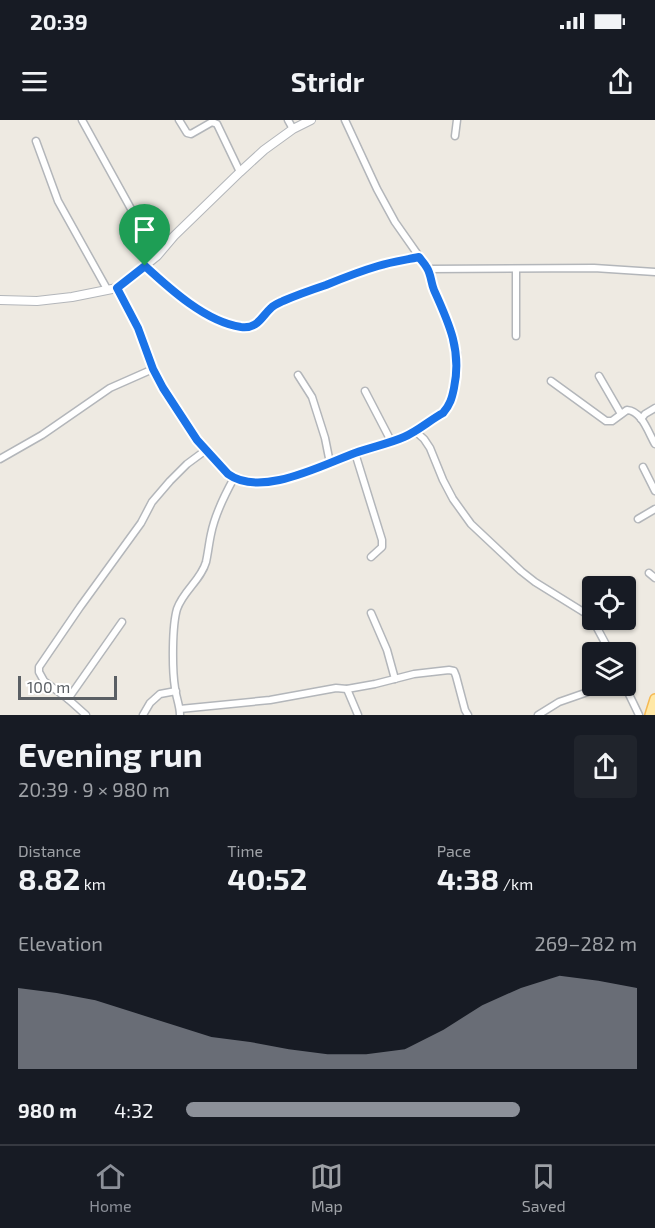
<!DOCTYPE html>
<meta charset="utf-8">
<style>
:root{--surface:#171b24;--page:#20242c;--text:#f1f3f6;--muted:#9ea1a6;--line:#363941;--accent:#8c9099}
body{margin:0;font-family:"Exo 2",sans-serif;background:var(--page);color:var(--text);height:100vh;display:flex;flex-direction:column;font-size:22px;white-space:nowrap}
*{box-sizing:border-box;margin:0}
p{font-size:20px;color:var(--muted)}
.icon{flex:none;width:33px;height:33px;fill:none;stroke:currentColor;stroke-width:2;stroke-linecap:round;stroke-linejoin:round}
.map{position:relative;height:595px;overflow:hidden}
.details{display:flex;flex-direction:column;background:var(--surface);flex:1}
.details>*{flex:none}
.fabs{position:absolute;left:582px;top:456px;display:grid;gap:12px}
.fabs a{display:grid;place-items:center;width:54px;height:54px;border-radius:6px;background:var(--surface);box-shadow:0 2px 4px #0004;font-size:30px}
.scale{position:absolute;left:18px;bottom:15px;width:99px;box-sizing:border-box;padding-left:6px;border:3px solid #5a5f64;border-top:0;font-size:16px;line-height:21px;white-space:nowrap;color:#5a5f64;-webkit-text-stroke:4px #fff;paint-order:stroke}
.pin{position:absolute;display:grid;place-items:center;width:51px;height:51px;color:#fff;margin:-62px -26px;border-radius:50% 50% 50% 0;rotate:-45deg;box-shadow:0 0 6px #0007}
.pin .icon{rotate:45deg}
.round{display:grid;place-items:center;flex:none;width:63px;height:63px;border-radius:6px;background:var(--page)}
.summary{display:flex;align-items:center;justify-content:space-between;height:102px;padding:0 18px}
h1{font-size:33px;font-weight:700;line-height:45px}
.figures{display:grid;grid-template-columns:repeat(3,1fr);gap:9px;height:102px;padding:6px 18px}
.figures div{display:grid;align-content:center}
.figures b{font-size:30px;font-weight:700}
.figures small{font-size:16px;font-weight:400}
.figures p{font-size:16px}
.chart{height:168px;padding:12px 18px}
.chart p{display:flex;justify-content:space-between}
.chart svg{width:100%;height:108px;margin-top:6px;fill:var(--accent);opacity:.7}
ul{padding:0 18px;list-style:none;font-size:20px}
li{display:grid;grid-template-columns:96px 72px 1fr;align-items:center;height:45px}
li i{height:15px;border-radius:8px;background:var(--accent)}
.status{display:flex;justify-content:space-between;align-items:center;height:42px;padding:0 30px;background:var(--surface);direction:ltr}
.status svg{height:16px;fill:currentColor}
header{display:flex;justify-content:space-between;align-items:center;height:78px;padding:0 18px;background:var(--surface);font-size:27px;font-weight:700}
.tabs{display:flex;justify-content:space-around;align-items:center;height:84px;border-top:2px solid var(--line);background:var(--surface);font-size:16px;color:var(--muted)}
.tabs a{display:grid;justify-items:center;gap:3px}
.tabs .active{color:var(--accent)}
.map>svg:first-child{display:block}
</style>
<div class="status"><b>20:39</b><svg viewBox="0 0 49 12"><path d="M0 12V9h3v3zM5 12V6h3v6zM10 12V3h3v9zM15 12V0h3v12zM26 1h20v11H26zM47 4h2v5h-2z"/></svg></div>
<header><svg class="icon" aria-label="menu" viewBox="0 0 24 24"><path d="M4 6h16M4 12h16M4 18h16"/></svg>Stridr<svg class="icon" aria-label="share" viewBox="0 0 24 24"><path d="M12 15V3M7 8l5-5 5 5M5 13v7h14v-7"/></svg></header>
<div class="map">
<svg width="655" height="595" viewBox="0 0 655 595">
<rect width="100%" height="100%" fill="#eeeae2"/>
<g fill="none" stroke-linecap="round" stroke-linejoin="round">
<defs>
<g id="minor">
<polyline points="82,0 157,136"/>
<polyline points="179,0 187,13 191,14 212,2 217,4 240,52"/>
<polyline points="288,0 293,9"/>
<polyline points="345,0 377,69 395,102 428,149 432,166 447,200 457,233 456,256 450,283 443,293 415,311"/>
<polyline points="455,16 457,0"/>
<polyline points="36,21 58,81 107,169"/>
<polyline points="145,146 179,175 199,190 225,202 242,207 256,204 262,200 270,189 292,177 378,146 419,137"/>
<polyline points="428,149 594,148 655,152"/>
<polyline points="516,149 516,216"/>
<path d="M 117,168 L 138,209 L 153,249 L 163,268 L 197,320 L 228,354 C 261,378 321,345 355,333 C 371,327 387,322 403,318 L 415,311 L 424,319 L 430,328 L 443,360 L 453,379 L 471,404 L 521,451 L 535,462 L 585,493 L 595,504 L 610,532"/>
<polyline points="298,255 312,277 325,318 330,343"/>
<polyline points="599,256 621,294"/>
<path d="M 551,261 L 606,301 L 612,301 L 627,290 C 642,291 648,312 655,324"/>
<polyline points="365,271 391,321"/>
<polyline points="641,299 645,294 655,288"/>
<polyline points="355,333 382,420 382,427 371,437"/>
<polyline points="0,339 42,315 110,268 153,249"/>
<polyline points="643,347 655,371"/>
<polyline points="638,399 655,389"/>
<polyline points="649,453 655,458"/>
<polyline points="371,493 387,530 395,559"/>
<polyline points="625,566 639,595"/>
<polyline points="347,569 358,595"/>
<polyline points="68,579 122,502"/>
<polyline points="180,589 270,580 336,568 347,569 375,564 414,554 449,550 454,551 456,556 465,590 468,595"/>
<polyline points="86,595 68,579 44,561 39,552 39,547 80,487 141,403 152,382 170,361 187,344 206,330"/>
<polyline points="143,595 150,583 160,574 176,571"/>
<path d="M 180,595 C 180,586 176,577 175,568 C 172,549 172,506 177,489 C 183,471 201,460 206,442 C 208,433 209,423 211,414 C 215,394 224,376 234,358"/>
<polyline points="538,595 559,582 605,566"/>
</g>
<polyline id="tertiary" points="0,180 37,181 72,177 117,168 157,136 174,116 240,52 264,30 293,9 311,0"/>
<polyline id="primary" points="650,595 655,579"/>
</defs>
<use href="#minor" stroke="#b3b6ba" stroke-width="9"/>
<use href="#tertiary" stroke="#b3b6ba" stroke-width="10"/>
<use href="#primary" stroke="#f6b953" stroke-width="12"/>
<use href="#minor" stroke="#fff" stroke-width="6"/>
<use href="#tertiary" stroke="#fff" stroke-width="8"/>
<use href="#primary" stroke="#ffe8a6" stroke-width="9"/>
</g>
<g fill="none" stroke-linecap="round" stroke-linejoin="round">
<defs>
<path id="route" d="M 419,137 C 421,140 425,144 427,148 C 431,154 431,163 434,170 C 449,203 462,231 454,268 C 452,278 450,285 443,293 C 430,300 418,311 404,317 C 388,324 371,327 355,333 C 322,345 261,378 228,354 L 197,320 L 163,268 L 153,249 L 138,208 L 117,168 L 145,146 C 170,169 206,202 241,207 C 258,209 261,197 271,188 C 274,185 279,183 283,181 C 297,175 311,170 326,165 C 343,158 361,151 378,146 C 391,142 405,140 419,137 Z"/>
</defs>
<use href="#route" stroke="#fff" stroke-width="12"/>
<use href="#route" stroke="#1a73e8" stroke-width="8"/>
</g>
</svg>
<div class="fabs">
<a><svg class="icon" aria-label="locate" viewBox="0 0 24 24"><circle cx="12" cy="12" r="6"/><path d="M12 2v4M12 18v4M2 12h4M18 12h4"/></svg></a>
<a><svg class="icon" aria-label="layers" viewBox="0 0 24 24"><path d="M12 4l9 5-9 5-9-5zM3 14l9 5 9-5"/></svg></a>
</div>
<div class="scale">100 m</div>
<div class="pin" style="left:145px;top:146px;background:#1e9e55"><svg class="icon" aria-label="arrive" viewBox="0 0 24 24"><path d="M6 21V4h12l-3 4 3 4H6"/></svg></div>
</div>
<section class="details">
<div class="summary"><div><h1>Evening run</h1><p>20:39 · 9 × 980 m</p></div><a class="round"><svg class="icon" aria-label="share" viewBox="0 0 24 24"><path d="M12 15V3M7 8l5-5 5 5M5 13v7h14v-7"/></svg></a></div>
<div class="figures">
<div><p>Distance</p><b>8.82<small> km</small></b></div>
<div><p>Time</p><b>40:52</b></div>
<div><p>Pace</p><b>4:38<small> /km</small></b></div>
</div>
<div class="chart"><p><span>Elevation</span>269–282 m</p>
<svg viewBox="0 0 160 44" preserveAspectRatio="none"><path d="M0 44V11L10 13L20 16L30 21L40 26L50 31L60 33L70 36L80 38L90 38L100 36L110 28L120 18L130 11L140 6L150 8L160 11V44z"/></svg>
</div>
<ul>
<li><b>980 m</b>4:32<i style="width:74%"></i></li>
</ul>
</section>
<nav class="tabs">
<a class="active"><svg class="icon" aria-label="home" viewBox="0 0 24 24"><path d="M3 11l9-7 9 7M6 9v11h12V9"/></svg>Home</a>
<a><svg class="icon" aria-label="map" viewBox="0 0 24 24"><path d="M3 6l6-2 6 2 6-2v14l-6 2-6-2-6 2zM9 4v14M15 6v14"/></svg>Map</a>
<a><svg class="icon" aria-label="saved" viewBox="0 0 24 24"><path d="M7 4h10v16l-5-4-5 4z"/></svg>Saved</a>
</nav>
